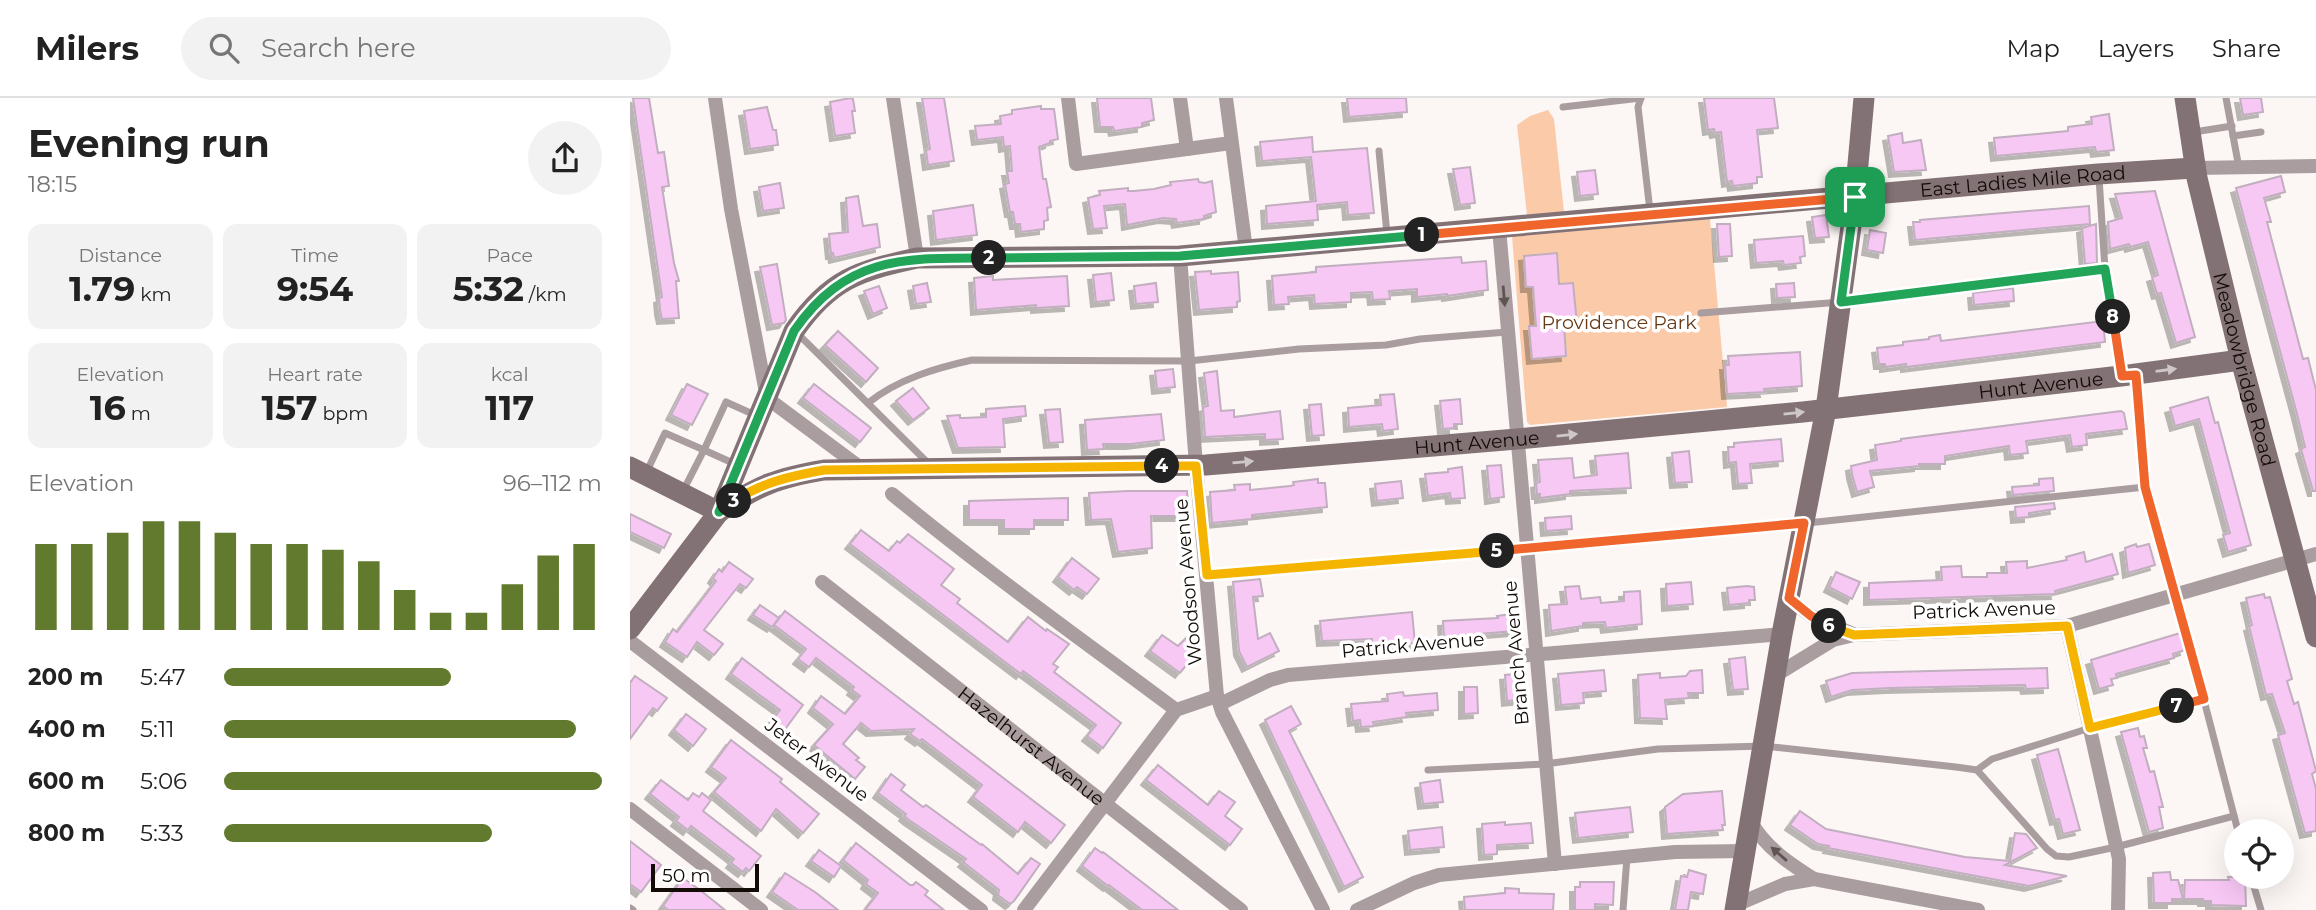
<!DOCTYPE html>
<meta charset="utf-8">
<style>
:root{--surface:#fff;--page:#f2f2f2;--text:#222;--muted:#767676;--line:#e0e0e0;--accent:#627a2d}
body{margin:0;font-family:Montserrat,sans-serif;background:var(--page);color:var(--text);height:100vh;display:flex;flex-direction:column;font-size:26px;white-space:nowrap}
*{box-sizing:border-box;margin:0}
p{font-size:23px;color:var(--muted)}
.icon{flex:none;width:38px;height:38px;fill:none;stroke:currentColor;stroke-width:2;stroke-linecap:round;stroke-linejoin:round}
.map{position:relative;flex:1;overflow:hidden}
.details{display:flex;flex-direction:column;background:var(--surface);width:630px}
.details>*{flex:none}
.buttons{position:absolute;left:1594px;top:721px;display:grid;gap:14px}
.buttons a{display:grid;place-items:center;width:70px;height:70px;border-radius:50%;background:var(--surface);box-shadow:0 7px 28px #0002;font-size:35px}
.scale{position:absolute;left:21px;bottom:18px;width:108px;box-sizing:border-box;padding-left:7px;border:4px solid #120b06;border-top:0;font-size:19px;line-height:24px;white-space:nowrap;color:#120b06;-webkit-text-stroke:5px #fff;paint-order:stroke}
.pin{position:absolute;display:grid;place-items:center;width:60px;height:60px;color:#fff;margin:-30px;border-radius:14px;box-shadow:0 4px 10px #0006}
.km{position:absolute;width:35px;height:35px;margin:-18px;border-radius:50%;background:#222;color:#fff;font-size:19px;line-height:35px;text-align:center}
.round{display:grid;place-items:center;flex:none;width:74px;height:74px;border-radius:37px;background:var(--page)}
.summary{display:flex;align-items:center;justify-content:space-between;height:119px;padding:0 28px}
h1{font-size:38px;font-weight:700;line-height:52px}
.metrics{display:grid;grid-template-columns:repeat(3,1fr);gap:10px;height:119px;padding:7px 28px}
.metrics div{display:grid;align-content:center;border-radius:14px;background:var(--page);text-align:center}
.metrics b{font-size:35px;font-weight:700}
.metrics small{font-size:19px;font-weight:400}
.metrics p{font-size:19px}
.chart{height:196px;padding:14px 28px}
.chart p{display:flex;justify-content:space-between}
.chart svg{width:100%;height:126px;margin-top:7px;stroke:var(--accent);stroke-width:6}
ul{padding:0 28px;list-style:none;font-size:23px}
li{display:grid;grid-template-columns:112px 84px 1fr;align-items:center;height:52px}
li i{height:18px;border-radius:9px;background:var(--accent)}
header{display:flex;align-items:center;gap:42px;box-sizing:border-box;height:98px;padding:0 35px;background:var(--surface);border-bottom:2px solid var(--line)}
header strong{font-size:33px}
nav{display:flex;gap:38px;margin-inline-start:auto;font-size:24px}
.search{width:490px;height:63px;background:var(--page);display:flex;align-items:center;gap:18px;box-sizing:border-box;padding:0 24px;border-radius:38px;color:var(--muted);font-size:26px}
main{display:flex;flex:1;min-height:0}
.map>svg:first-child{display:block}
</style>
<header>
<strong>Milers</strong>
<div class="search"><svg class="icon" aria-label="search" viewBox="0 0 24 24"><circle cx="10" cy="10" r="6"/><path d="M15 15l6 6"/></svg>Search here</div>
<nav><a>Map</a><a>Layers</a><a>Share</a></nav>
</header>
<main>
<section class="details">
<div class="summary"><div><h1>Evening run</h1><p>18:15</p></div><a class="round"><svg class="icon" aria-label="share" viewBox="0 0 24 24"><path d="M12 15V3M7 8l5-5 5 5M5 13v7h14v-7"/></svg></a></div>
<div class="metrics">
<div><p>Distance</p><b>1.79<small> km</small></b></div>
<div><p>Time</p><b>9:54</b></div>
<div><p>Pace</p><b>5:32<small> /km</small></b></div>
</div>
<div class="metrics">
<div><p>Elevation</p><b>16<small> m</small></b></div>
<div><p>Heart rate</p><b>157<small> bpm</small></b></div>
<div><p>kcal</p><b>117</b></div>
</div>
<div class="chart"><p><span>Elevation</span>96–112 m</p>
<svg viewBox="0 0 160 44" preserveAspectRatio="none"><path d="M5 44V14M15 44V14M25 44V10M35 44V6M45 44V6M55 44V10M65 44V14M75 44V14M85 44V16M95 44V20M105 44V30M115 44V38M125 44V38M135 44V28M145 44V18M155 44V14"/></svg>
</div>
<ul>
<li><b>200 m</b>5:47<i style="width:60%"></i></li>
<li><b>400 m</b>5:11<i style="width:93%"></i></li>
<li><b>600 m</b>5:06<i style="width:100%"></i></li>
<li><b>800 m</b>5:33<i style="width:71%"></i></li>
</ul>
</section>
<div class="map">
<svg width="1686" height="812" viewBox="0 0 1686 812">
<defs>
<filter id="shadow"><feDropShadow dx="-5" dy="5" stdDeviation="0" flood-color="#0004"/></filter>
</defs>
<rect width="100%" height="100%" fill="#fcf7f4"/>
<g fill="#facaa9">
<polygon points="918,12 924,21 934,114 897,117 887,27 900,18"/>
<polygon points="1080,121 1097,309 900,327 897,324 882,138"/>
</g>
<g fill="#f8c8f5" stroke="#c1aebf" stroke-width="2" filter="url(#shadow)">
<polygon points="3,0 19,0 28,55 34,54 39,88 32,89 44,165 49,183 46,183 49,220 32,221 30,212 29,200 32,199"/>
<polygon points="220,0 223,1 225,13 222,13 225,35 205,38 200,4"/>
<polygon points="292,0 314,0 324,63 298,67 296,52 300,51"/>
<polygon points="467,0 521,0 524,22 512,25 512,29 484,33 483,29 470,29"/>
<polygon points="717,0 776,0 777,14 719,19"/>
<polygon points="1074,0 1144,0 1148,30 1127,32 1132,79 1127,79 1127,85 1103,88 1102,83 1097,84 1091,34 1085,35 1084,31 1078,32"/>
<polygon points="1610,0 1631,0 1633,14 1613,17"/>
<polygon points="411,8 411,11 424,11 428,41 420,43 420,45 409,49 413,81 416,81 421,109 417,110 418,122 414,123 414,131 391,134 390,126 385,126 383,114 380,114 375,86 379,85 377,73 382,73 380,48 374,49 373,39 347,42 345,28 371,26 370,18 382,16 382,12"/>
<polygon points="137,9 143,32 146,32 148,47 120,51 114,13"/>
<polygon points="1479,16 1484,52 1466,54 1465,49 1366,58 1364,40 1438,33 1438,29 1462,26 1461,19"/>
<polygon points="1272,35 1273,45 1291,42 1296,72 1264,74 1258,38"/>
<polygon points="682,39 683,54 737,50 744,115 718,117 717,104 687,107 688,122 637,126 636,108 686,103 681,59 632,63 630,44"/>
<polygon points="840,69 845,105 830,107 823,71"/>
<polygon points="965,72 968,96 950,98 947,74"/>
<polygon points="1651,78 1655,94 1634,100 1641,124 1637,124 1673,261 1678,260 1686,292 1686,393 1683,393 1671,351 1675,349 1667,316 1606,90"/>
<polygon points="568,81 569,84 575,85 582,83 586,114 574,118 574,121 547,125 546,121 533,120 497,127 495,106 474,108 477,130 463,131 458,100 470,97 469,93 498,90 498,93 504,93 524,91 541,87 540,84"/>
<polygon points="150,85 154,110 133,113 129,89"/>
<polygon points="1525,93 1565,239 1546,245 1531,195 1527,196 1522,179 1528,177 1518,144 1500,149 1499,146 1480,151 1478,124 1492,120 1485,96"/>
<polygon points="228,98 233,128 247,126 250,149 204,160 203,155 201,156 199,136 218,134 216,100"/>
<polygon points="343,107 347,137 306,142 303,113"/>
<polygon points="1459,108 1460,126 1285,142 1283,124 1290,124 1290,122"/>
<polygon points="1196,117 1199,139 1185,140 1182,119"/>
<polygon points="1087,126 1100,126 1102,158 1089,159"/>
<polygon points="1466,126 1467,165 1455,166 1452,130"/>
<polygon points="1240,132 1256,135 1253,155 1237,152"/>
<polygon points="1173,138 1175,158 1170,159 1171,165 1154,167 1153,163 1126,165 1124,142"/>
<polygon points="927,155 929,186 943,185 947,226 934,227 936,258 902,261 899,228 906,228 903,189 896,189 894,158"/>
<polygon points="831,159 832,165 856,163 858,192 817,198 817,196 787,199 787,191 759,193 760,201 743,202 742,194 721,195 721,204 685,206 684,197 658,199 659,206 644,207 642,178 686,174 686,169"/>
<polygon points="147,166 156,222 154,225 142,227 130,169"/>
<polygon points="581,173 581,176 608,174 610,203 607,204 607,209 569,212 565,174"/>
<polygon points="481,175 484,202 466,204 463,177"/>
<polygon points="363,178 363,182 437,178 439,208 406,210 406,207 346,212 344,180"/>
<polygon points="297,185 301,204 286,206 283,188"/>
<polygon points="526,185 528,204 506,206 504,188"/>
<polygon points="1164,185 1165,199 1147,200 1146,186"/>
<polygon points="249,188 257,210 243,216 234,193"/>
<polygon points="1383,190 1384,203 1344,207 1343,195"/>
<polygon points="1473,223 1475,244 1276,269 1276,266 1255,269 1255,266 1249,266 1247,250 1273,247 1273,244 1299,241 1299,239 1310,237 1311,243"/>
<polygon points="208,233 248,270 236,284 195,247"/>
<polygon points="1170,254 1172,288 1134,291 1135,294 1097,296 1095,267 1099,267 1098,258"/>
<polygon points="543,271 545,289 527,291 525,273"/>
<polygon points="587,273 591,313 604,312 604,319 650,313 653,341 635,342 635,336 575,339 573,309 578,308 574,275"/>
<polygon points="57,286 78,296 62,327 41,317"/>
<polygon points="184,286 241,330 230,344 173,300"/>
<polygon points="283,290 299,310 283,322 266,303"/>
<polygon points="764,296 768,331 753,333 752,326 719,329 718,310 751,307 750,297"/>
<polygon points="1578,299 1585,325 1588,324 1621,447 1598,454 1593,437 1600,435 1569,321 1545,328 1540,310"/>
<polygon points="830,301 832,326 824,326 824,330 813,331 810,303"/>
<polygon points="691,306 694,337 682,338 679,307"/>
<polygon points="395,308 396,318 373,321 375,349 328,350 317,318 330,317 330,320 333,320 356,319 356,311"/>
<polygon points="430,311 433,344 419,345 415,312"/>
<polygon points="1491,313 1494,315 1497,331 1456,336 1457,347 1442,349 1440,337 1396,343 1398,355 1380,357 1379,348 1315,358 1315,366 1289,366 1289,368 1240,373 1244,389 1227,394 1222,376 1221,368 1247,362 1245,347 1271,343 1271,341"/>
<polygon points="531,316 534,342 501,346 473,346 474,351 457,352 455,322"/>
<polygon points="1151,341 1153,363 1120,366 1122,385 1108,386 1106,364 1099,365 1098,349 1104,349 1104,345"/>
<polygon points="1059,353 1062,384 1045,385 1042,355"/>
<polygon points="998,355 1001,390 940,393 940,396 910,400 910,396 907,396 906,385 910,384 908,362 942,360 944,380 967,377 965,358"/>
<polygon points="871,367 874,399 860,401 857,368"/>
<polygon points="832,369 835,400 821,401 820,395 798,398 795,376 818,374 818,371"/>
<polygon points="1423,380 1424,393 1383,397 1382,389 1409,387 1409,381"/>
<polygon points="688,381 688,385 695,385 697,409 622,417 622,421 582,425 580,394 605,392 604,387 620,386 620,392 660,388 664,387 663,384"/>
<polygon points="771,383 773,400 747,403 745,386"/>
<polygon points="498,393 557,393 559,418 521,418 522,450 488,454 481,421 461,422 459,395"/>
<polygon points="438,400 438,422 404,422 404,431 374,431 374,422 339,422 339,403"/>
<polygon points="1424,405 1425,411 1399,415 1399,419 1386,420 1385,409"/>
<polygon points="0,416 41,436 34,450 0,434"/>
<polygon points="941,418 942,431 916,433 915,420"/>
<polygon points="231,432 259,453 267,443 270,445 278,436 324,471 311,487 330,501 327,505 378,544 398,519 416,533 417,531 439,546 423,566 428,569 424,574 491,625 473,650 457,638 466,627 393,573 391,576 367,558 220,446"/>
<polygon points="1506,446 1507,449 1519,446 1525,467 1498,475 1495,450"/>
<polygon points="1454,454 1456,464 1482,456 1488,476 1425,493 1426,496 1239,502 1239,485 1312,482 1311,469 1331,468 1332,479 1357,479 1357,475 1377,475 1376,464 1397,463 1397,470 1437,462 1436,459"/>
<polygon points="442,460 469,481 457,496 447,489 444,492 428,479"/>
<polygon points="99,464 123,481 116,490 110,486 74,532 93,546 84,557 67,544 57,559 35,544 43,531 47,534 86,483 83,480 89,471 92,474"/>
<polygon points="1206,474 1230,484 1222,501 1199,489"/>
<polygon points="630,481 633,498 623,499 628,541 640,535 649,553 617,569 609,553 603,484"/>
<polygon points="1061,484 1063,506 1037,508 1036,486"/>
<polygon points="949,488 951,501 970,499 971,505 994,503 994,494 1010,493 1012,526 976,530 975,524 953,525 953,528 921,533 919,507 937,506 935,489"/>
<polygon points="1117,488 1124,489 1125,502 1119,502 1119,505 1099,507 1097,490"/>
<polygon points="1634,496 1635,500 1640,499 1662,581 1657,583 1664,606 1668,604 1686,673 1682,676 1686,691 1686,733 1675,735 1648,637 1655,635 1642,596 1636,597 1619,528 1622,527 1616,500"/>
<polygon points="130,507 149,520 142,529 123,517"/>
<polygon points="155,513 435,727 421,745 395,724 388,734 343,699 352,687 292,641 290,643 280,636 284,631 241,633 231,625 213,646 229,660 226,662 235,669 225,681 184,647 203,626 183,610 191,598 215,616 230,598 222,592 224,589 186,560 179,569 168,561 176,551 144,527"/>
<polygon points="782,514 785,545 754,548 753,544 742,545 742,541 692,543 690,523"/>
<polygon points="882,516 884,533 814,539 813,523 868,520 867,518"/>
<polygon points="1550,535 1555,552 1543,556 1544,560 1486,576 1487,580 1481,581 1483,587 1469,591 1461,562"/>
<polygon points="532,537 548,548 558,538 568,545 564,551 567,554 550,575 520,553"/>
<polygon points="1115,559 1118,591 1103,592 1099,561"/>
<polygon points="112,560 173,607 153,634 140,625 150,612 101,576"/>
<polygon points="1417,570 1418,590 1396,591 1395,587 1260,590 1222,592 1201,599 1196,583 1222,575"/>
<polygon points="974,572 976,593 953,595 954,605 931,607 928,576"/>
<polygon points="1072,572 1073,595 1058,595 1059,600 1035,602 1037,621 1010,620 1008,577 1030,575 1030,580 1056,578 1060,573"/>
<polygon points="894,575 896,601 877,603 875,577"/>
<polygon points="5,578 37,600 27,613 23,610 0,641 0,585"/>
<polygon points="834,589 847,589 848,615 834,616"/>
<polygon points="773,594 774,598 807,595 808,612 776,615 777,619 743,624 744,628 731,629 730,622 723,623 721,606 758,603 757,596"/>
<polygon points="661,608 671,626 659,633 733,779 714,789 635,622"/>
<polygon points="56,616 76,631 63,648 44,632"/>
<polygon points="1508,630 1510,639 1514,638 1517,650 1513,650 1520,674 1524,673 1533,709 1529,709 1533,730 1519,734 1491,634"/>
<polygon points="101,642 152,681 150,684 189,716 173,735 146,711 131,733 84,694 96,680 81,669"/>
<polygon points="1428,651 1450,732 1433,736 1429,721 1425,722 1407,657"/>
<polygon points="528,667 578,707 589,693 605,704 595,718 612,731 600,747 516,682"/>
<polygon points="261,676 275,687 271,692 293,709 296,707 351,747 352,746 388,776 401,760 410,766 384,803 380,806 368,797 369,792 333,764 336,761 279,722 274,718 276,716 248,695"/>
<polygon points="31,682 58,702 63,695 69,699 72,695 81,702 73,713 131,758 119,773 116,770 113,774 101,765 104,761 61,728 58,732 46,723 49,719 20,696"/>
<polygon points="810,682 813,704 793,706 790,685"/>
<polygon points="1092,693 1095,727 1092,727 1093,732 1037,736 1035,709 1053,696"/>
<polygon points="1000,709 1003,734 948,740 945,715"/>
<polygon points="1170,713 1196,731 1335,759 1380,763 1385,735 1396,736 1407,750 1375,767 1437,778 1399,788 1198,750 1199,748 1188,746 1160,727"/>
<polygon points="875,724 875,727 901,725 903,745 867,747 867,756 854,757 852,726"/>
<polygon points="812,729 814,749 780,752 778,733"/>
<polygon points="0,743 31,767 11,794 0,786"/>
<polygon points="226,745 280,787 283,787 286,784 298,793 295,797 314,812 235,812 248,795 236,786 238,782 213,762"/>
<polygon points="465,750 472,755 473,754 548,812 512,812 479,787 478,788 452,768"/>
<polygon points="189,752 211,768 204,779 181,763"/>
<polygon points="1059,772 1076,777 1073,796 1061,794 1058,812 1045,812 1051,778 1057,779"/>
<polygon points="1540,774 1541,782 1548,782 1553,801 1542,801 1542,805 1524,805 1523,775"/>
<polygon points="155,775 185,794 208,812 168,812 142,794"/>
<polygon points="1598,779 1615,779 1616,808 1581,807 1581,803 1573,803 1573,801 1554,801 1555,782 1599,782"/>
<polygon points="53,780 70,792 95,812 38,812 33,808"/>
<polygon points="950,784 984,784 983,807 965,806 965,812 945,812 945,789 950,789"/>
<polygon points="875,790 889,791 889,795 924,796 923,812 835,812 834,799 875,795"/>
</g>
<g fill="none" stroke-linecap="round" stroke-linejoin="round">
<g stroke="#a99d9f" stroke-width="7">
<polyline points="1011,0 1008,9 1020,113"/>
<polyline points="1596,0 1609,70"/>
<polyline points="933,9 1011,0"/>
<polyline points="1564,34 1602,28"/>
<polyline points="1603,38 1631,34"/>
<polyline points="749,53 757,136"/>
<polyline points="1469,80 1475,171 1491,277"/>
<polyline points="1071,215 1211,204 1475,171"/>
<polyline points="167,235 298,365"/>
<polyline points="1506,277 1515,389 1550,510 1608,733"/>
<path d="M 238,305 C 268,281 306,270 342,262 L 559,263 L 669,251 L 756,247 L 790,241 L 877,234"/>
<polyline points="17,373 35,335 74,352 96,304 125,317"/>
<polyline points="53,393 74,352 105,366"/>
<polyline points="577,477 1187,424 1515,389"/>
<polyline points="798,672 915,666 1028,651 1134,648 1326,669 1347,672 1417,751 1426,758 1439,759 1486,749 1604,718"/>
<polyline points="1347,672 1362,661 1460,630 1574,601"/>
<polyline points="1621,779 1631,812"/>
<polyline points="0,810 3,812"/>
<polyline points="993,812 997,759"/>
</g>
<g stroke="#a99d9f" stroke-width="14">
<polyline points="85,0 101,111 137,300 231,370"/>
<polyline points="263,0 287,160"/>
<polyline points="438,0 446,66 601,45"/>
<polyline points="550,0 557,51"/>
<polyline points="596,0 616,152"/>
<polyline points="1564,70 1686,68"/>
<polyline points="869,130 925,766"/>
<polyline points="550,158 566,367 587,598 592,614 693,812"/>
<path d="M 262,396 C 354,472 451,541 546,612"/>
<path id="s1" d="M 192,484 L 611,812"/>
<polyline points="1159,501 1181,518 1223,536"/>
<polyline points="1437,528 1489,761 1488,812"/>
<polyline points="0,543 351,812"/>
<polyline points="1146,577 1203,542 1224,537 1437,528 1686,456"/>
<polyline points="590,606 640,582 658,577 1152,536"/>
<polyline points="0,711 131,812"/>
<path d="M 1121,724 C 1136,750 1159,765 1184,781"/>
<polyline points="1106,807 1155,786 1184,781 1348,812"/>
<polyline points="394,812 546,612 587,598"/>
<polyline points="727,812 784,785 809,777 1045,754 1115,753"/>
</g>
<g stroke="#837275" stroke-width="21">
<path id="s2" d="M 1555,0 L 1567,80 L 1611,262 L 1686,539"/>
<polyline points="0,369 89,414"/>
<path id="s3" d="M 89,414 C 129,387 147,380 194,372 L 576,367 L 887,341 L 1173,314 L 1491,278 L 1611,262"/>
<path id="s4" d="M 0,531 L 89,414 L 164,233 C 200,181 228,173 287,160 L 550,158 L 1468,76 L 1564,70"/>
<polyline points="1105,812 1152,536 1196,311 1225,99 1234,0"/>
</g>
</g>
<defs><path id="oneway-solid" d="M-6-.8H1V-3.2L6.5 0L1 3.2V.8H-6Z" transform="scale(1.75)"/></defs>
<g fill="#5e5452">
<use href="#oneway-solid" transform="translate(874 198) rotate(85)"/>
<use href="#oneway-solid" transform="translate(1149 756) rotate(-139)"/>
</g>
<g fill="#cdc7c8">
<use href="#oneway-solid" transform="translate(1536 272) rotate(-8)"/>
<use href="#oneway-solid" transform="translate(1164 315) rotate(-6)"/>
<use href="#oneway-solid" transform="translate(937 337) rotate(-6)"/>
<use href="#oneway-solid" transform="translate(613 364) rotate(-5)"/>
</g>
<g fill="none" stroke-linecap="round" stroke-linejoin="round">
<defs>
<polyline id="split-1" points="792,137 1225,99"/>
<polyline id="split-2" points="359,160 550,158 792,137"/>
<path id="split-3" d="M 104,403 L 89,414 L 164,233 C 217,157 275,160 359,160"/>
<path id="split-4" d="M 104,403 C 133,384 161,378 194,372 L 532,368"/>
<polyline id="split-5" points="532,368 566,368 577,477 867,453"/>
<polyline id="split-6" points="867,453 1174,425 1159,500 1181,518 1199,528"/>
<polyline id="split-7" points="1199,528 1224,537 1437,528 1460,630 1547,608"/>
<polyline id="split-8" points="1483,219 1492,278 1506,277 1515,389 1574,601 1547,608"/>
<polyline id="split-9" points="1225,99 1211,204 1475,171 1483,219"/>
</defs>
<use href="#split-1" stroke="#fff" stroke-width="14"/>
<use href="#split-2" stroke="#fff" stroke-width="14"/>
<use href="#split-3" stroke="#fff" stroke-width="14"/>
<use href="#split-4" stroke="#fff" stroke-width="14"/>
<use href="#split-5" stroke="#fff" stroke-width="14"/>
<use href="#split-6" stroke="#fff" stroke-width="14"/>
<use href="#split-7" stroke="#fff" stroke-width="14"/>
<use href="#split-8" stroke="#fff" stroke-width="14"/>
<use href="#split-9" stroke="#fff" stroke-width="14"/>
<use href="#split-1" stroke="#f0652b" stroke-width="9"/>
<use href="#split-2" stroke="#22a559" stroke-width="9"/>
<use href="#split-3" stroke="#22a559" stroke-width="9"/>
<use href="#split-4" stroke="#f5b400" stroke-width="9"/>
<use href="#split-5" stroke="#f5b400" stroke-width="9"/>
<use href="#split-6" stroke="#f0652b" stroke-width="9"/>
<use href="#split-7" stroke="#f5b400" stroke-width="9"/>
<use href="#split-8" stroke="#f0652b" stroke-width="9"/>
<use href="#split-9" stroke="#22a559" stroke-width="9"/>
</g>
<g text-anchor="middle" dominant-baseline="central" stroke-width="7" stroke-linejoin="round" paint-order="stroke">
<g font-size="19" fill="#120b06" stroke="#fff">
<text stroke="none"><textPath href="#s4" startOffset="1600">East Ladies Mile Road</textPath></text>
<text stroke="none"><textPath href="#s2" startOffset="278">Meadowbridge Road</textPath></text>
<text stroke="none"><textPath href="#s3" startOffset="1335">Hunt Avenue</textPath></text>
<text stroke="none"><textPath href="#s3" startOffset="768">Hunt Avenue</textPath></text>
<text transform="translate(558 484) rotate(-95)">Woodson Avenue</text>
<text transform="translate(1354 512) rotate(-2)">Patrick Avenue</text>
<text transform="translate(783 547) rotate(-5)">Patrick Avenue</text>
<text transform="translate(886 555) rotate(-95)">Branch Avenue</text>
<text stroke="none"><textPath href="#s1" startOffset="266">Hazelhurst Avenue</textPath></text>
<text transform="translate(187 662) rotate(37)">Jeter Avenue</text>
</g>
<g font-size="19" fill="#673b19" stroke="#fff">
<text x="989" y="224">Providence Park</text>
</g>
</g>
</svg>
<div class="buttons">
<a><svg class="icon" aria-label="locate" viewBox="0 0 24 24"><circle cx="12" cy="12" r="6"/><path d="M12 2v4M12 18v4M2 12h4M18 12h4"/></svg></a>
</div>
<div class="scale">50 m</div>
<div class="pin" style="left:1225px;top:99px;background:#1e9e55"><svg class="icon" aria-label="arrive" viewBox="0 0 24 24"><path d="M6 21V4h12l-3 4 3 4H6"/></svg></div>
<b class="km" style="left:792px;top:137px">1</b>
<b class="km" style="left:359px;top:160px">2</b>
<b class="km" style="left:104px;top:403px">3</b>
<b class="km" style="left:532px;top:368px">4</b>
<b class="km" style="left:867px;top:453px">5</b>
<b class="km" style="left:1199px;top:528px">6</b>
<b class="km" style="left:1547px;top:608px">7</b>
<b class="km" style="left:1483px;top:219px">8</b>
</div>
</main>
